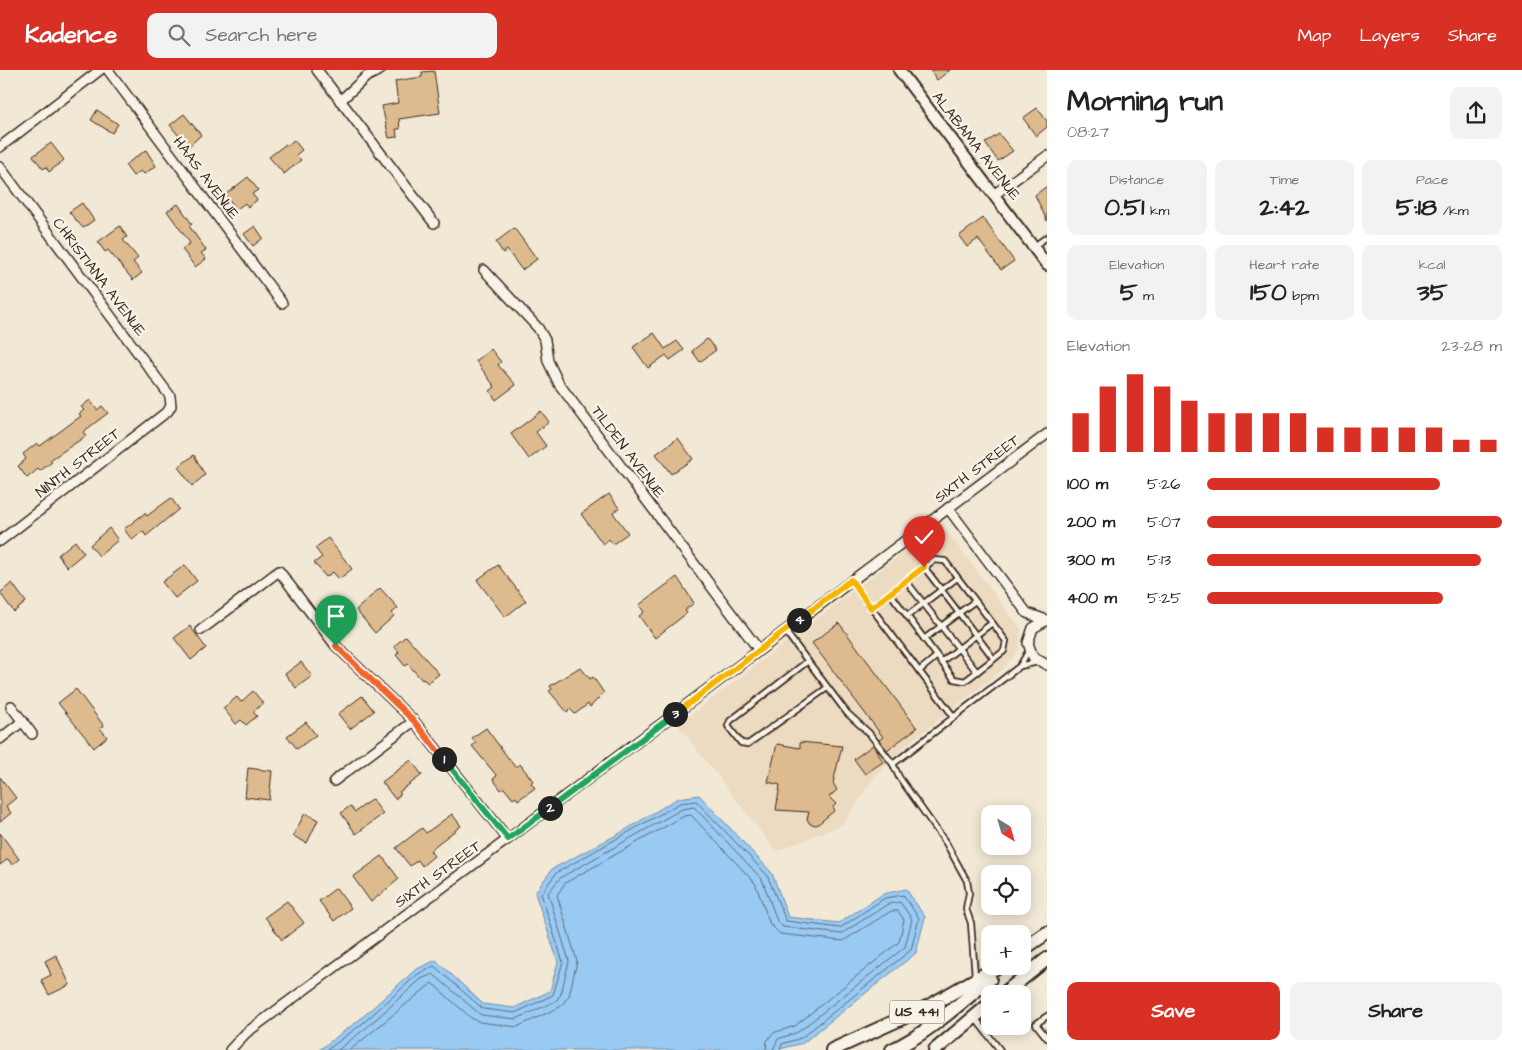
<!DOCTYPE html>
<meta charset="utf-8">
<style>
:root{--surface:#fff;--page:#f2f2f2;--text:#222;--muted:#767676;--accent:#d93025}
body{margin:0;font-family:"Architects Daughter",sans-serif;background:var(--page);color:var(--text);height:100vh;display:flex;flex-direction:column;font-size:19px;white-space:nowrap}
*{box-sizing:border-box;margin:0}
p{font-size:16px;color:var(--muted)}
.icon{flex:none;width:28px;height:28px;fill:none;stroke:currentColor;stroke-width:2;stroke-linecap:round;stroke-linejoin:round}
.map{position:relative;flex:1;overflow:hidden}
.details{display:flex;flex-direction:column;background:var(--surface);width:475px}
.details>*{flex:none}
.needle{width:32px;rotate:143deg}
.tools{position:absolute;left:981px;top:735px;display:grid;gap:10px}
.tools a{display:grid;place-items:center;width:50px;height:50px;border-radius:10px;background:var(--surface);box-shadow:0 2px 12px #0003;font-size:25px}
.pin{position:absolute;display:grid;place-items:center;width:42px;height:42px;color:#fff;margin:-51px -21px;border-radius:50% 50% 50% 0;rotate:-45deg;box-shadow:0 0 5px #0007}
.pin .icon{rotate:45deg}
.km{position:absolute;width:25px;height:25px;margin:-12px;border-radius:50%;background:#222;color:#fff;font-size:14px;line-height:25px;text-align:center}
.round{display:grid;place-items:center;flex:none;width:52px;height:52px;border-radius:10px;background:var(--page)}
.summary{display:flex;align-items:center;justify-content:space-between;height:85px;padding:0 20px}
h1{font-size:28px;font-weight:700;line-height:38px}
.stats{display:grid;grid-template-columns:repeat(3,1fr);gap:8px;height:85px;padding:5px 20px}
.stats div{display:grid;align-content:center;border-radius:10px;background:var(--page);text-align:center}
.stats b{font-size:25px;font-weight:700}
.stats small{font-size:14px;font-weight:400}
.stats p{font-size:14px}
.chart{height:140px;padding:10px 20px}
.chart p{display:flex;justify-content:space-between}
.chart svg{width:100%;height:90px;margin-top:5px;stroke:var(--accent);stroke-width:6}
.action{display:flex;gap:10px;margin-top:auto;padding:10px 20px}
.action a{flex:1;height:58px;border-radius:10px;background:var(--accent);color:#fff;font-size:20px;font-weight:700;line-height:58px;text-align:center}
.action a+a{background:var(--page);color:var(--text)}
ul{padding:0 20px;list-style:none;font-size:16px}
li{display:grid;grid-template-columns:80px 60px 1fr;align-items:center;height:38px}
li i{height:12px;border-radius:6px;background:var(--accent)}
header{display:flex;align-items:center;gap:30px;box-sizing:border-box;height:70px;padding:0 25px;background:var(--accent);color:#fff}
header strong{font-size:24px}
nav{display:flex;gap:28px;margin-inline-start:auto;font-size:18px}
.search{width:350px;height:45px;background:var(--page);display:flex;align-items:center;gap:12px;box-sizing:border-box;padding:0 18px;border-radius:10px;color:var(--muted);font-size:19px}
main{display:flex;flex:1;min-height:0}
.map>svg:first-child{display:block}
</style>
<header>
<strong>Kadence</strong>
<div class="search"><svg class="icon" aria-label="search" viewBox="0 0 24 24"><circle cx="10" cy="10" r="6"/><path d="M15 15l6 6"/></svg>Search here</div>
<nav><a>Map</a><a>Layers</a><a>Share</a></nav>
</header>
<main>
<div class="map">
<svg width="1047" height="980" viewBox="0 0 1047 980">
<rect width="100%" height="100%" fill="#f2e8d6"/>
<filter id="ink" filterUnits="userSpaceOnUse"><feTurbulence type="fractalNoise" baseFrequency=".02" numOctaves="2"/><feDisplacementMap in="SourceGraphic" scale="10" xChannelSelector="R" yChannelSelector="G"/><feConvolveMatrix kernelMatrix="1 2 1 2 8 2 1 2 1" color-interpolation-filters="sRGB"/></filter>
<g filter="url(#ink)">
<polygon fill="#ecdac1" points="941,454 1021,559 1019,580 1002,600 911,671 875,706 842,755 776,781 678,655"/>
<polygon fill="#98caf4" stroke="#738a9e" points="699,725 772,803 788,847 839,853 883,824 906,819 925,847 916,883 803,973 776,980 319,980 359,950 415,900 436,890 483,934 514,938 550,921 558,892 535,823 552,799 622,762 678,728"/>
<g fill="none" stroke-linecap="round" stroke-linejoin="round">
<g stroke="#606a74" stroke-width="1">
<polyline points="327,980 362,954 418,904 434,896 483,939 515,943 553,925 563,892 541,824 556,803 680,733 696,731 767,805 786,851 840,858 885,828 903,825 919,848 911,880 801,968 782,974 780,980"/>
<polyline points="338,980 366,958 421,909 433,904 481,945 516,949 556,931 561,924 569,891 548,823 560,808 682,739 694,737 762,809 777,851 783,857 841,864 888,834 900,832 912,849 905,877 798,962 778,969 773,980"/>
<polyline points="350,980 432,913 471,948 480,952 517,957 560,937 569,926 577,891 557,825 565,813 684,746 691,745 755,813 770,854 780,864 843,871 891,841 898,841 904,850 899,872 795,956 773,963 767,971 766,980"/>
</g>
</g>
<g fill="#ddbb8f" stroke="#3b2a1e">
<polygon points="930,0 950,0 937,10"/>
<polygon points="434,1 440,43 399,49 400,59 396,59 397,67 389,68 382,36 398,33 395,11 422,7 422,2"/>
<polygon points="1037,38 1047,51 1047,57 1036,66 1023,48"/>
<polygon points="97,40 118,54 112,63 91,50"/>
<polygon points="184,44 201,65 188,77 170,55"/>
<polygon points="999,64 1013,81 998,91 985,73"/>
<polygon points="294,70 302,80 296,85 301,90 284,104 269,87 286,74 287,76"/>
<polygon points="51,73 64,90 49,102 46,97 43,99 33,86"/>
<polygon points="146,80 156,96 144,104 141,101 133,106 125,95"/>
<polygon points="248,107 258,120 252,124 257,130 248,137 245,133 237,139 225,125"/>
<polygon points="1047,116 1047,151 1035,125"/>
<polygon points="82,133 94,150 83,158 69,142"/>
<polygon points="178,134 192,154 189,156 206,180 201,183 206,189 195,197 182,179 190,173 167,141"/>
<polygon points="983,148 1014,191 1001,200 978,169 967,177 959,166"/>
<polygon points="120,156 127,167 123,170 138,188 133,192 142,203 133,210 108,180 105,182 98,172"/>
<polygon points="255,156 263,168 253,176 244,164"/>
<polygon points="514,158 537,189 522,200 507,180 503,183 496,172"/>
<polygon points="654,263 665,279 677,271 684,280 670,290 666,285 648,298 633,277"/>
<polygon points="707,269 716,280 700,292 692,281"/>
<polygon points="491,279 501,292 498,295 516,315 496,330 490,321 495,317 476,291"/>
<polygon points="90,330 97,340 102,336 108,343 83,362 86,366 50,390 52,392 40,401 38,399 27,408 18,396 26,389 23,384 37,373 40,376 81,346 79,344 84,340 81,337"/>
<polygon points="541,341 549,352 536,362 546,376 529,389 511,364"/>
<polygon points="678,368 693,389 671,404 656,384"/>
<polygon points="194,385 205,405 192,416 178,397"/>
<polygon points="609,424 619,438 613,443 628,463 613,474 609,469 603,474 581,444"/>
<polygon points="171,428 179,439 146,466 143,461 132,470 124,459 145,443 147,446"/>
<polygon points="109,458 118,470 99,486 90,475"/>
<polygon points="328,468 352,499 339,509 333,502 326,507 314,493 322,487 315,478"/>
<polygon points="75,471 84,483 67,497 58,485"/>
<polygon points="185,495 197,511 175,528 162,512"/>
<polygon points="498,495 526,531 505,547 477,510"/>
<polygon points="677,507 694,533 685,540 687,543 655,568 639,546 644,542 639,535"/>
<polygon points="12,513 26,532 14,542 0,523"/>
<polygon points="380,518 398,538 392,543 394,546 375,563 356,540"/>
<polygon points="839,553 917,658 887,680 879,670 883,667 812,573"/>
<polygon points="190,556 206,578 191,590 174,568"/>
<polygon points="406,566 439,604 428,613 423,609 422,610 408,594 405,596 396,585 399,582 394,576"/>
<polygon points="301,592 312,606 296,618 285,604"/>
<polygon points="580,597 590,609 593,607 604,623 590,637 588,634 575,644 570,639 567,642 549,621 552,619 550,616"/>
<polygon points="76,619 104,656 100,658 107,667 94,678 58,633"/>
<polygon points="253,621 263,633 253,642 257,646 246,655 241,650 236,654 223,638 237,627 241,632"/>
<polygon points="362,626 374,641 350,659 338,644"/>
<polygon points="306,652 316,665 297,679 287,666"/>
<polygon points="486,658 515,697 520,694 533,711 531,713 535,718 518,730 516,727 513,729 504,718 501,720 493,709 497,706 472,676 476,673 472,668"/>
<polygon points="800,672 842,676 833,713 837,720 829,727 836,734 833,737 835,740 817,755 810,754 807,749 809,742 776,740 780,715 768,712 777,674 800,678"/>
<polygon points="873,675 883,692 865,704 854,689"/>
<polygon points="411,690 422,705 399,722 401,724 395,729 382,712"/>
<polygon points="248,698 272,701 269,730 245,727"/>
<polygon points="0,707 16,728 6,736 11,743 0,752"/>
<polygon points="372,729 383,744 356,764 341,743 350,736 355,742"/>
<polygon points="305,743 318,750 307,773 293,766"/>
<polygon points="452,744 461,756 436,775 430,781 434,786 422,796 418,790 410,796 396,778 422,758 426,763"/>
<polygon points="0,763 19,789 12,795 8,789 0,795"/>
<polygon points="382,786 399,809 371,832 353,807"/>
<polygon points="336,818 351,838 334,851 319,831"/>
<polygon points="287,831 304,853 282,870 265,847"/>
<polygon points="56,885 70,915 49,925 41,910 51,905 45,891"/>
</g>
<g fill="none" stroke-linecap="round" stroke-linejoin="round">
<defs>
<g id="service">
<polyline points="1034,176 1047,167"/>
<polyline points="924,497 994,589"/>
<polyline points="851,511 954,647"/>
<polyline points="906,511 977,602"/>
<polyline points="890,523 937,586"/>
<polyline points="871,538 934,490 945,491 1006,571 1004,581 965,611 954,609 937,586 919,601"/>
<polyline points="907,546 957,508"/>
<polyline points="785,561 847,643 869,663 893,694 1020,596 1029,580"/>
<polyline points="924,569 975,531"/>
<polyline points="808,591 730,651 728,656 741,673 748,674 827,618"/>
<polyline points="941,592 992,553"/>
<polyline points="1020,596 1038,592"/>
<polyline points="893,694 899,707 946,773 967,811 969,823 966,839 971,853 975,906"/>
<polyline points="1047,946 1036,954 1047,968"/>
<polyline points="975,948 1000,980"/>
</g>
<g id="minor">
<polyline points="108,0 282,233"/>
<polyline points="317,0 434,153"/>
<polyline points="340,31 366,7 380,0"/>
<polyline points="0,77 100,0"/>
<polyline points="0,97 170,326 171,336 168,341 0,471"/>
<polyline points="995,124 1047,86"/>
<polyline points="484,200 538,258 545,270 548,291 559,314 759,580"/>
<polyline points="948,438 1027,543 1046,550"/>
<polyline points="1047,550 1033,558 1028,573 1033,587 1047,595"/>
<polyline points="201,560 279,501 336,576 414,651 508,769"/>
<polyline points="11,636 32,664"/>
<polyline points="0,669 23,651"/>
<polyline points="334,711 414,651"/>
<polyline points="230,980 246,963 508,769 1047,364"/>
</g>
<polyline id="tertiary" points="899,0 1047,195"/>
<g id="primary">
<polyline points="1022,880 1047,863"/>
<polyline points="1003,924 1047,889"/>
<polyline points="832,980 929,936 999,896"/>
<path d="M 892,980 C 928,963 959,934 990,909"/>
<polyline points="935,980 990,934"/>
</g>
</defs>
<use href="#service" stroke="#3b2a1e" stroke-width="8"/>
<use href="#minor" stroke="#3b2a1e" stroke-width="12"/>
<use href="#tertiary" stroke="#3b2a1e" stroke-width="14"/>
<use href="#primary" stroke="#3b2a1e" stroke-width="16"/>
<use href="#service" stroke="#f7f3e8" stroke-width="4.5"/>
<use href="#minor" stroke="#f7f3e8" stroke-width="9"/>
<use href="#tertiary" stroke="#f7f3e8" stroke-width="10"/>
<use href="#primary" stroke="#f7f3e8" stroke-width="12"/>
</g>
</g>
<g fill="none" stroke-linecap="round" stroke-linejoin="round" filter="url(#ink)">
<defs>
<polyline id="split-1" points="336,576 414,651 444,689"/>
<polyline id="split-2" points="444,689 508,769 550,738"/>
<polyline id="split-3" points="550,738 675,644"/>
<polyline id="split-4" points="675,644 799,550"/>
<polyline id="split-5" points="799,550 851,510 871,538 924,497"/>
</defs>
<use href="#split-1" stroke="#fff" stroke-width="10"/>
<use href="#split-2" stroke="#fff" stroke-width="10"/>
<use href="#split-3" stroke="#fff" stroke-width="10"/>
<use href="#split-4" stroke="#fff" stroke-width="10"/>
<use href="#split-5" stroke="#fff" stroke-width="10"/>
<use href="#split-1" stroke="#f0652b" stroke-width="6"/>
<use href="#split-2" stroke="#22a559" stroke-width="6"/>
<use href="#split-3" stroke="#22a559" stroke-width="6"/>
<use href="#split-4" stroke="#f5b400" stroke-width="6"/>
<use href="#split-5" stroke="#f5b400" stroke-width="6"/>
</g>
<g text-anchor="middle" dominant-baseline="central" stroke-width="4.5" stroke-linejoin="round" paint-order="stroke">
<rect fill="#f7f3e8" stroke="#73665b" stroke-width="1" x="889.5" y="930.5" width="55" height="23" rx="4"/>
<g font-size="14" font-weight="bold" fill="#3b2a1e">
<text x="917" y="942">US 441</text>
</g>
<g font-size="15" fill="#3b2a1e" stroke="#f7f3e8">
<text transform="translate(976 76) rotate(52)">ALABAMA AVENUE</text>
<text transform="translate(206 108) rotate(53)">HAAS AVENUE</text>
<text transform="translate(99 207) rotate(53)">CHRISTIANA AVENUE</text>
<text transform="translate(628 382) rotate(53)">TILDEN AVENUE</text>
<text transform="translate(78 393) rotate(-38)">NINTH STREET</text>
<text transform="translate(977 399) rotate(-37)">SIXTH STREET</text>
<text transform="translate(438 804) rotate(-36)">SIXTH STREET</text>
</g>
</g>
</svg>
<div class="tools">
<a><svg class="needle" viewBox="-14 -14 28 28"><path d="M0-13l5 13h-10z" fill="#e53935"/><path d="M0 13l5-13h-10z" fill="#767676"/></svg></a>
<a><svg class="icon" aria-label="locate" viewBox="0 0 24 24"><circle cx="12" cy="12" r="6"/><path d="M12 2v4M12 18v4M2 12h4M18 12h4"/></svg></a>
<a>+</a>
<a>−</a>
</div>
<div class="pin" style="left:336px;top:576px;background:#1e9e55"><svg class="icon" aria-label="arrive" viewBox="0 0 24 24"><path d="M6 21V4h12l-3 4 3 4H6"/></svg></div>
<div class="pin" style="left:924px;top:497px;background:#d93025"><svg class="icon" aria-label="check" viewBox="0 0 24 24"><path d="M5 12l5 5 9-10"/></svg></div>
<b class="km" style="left:444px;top:689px">1</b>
<b class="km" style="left:550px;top:738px">2</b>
<b class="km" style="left:675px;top:644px">3</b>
<b class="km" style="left:799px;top:550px">4</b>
</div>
<section class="details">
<div class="summary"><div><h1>Morning run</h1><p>08:27</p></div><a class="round"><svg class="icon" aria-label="share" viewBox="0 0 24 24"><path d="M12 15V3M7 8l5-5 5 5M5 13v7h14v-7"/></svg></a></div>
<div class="stats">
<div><p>Distance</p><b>0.51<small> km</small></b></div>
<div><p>Time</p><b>2:42</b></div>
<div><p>Pace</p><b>5:18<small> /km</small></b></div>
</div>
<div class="stats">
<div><p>Elevation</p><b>5<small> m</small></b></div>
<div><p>Heart rate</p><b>150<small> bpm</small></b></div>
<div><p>kcal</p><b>35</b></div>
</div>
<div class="chart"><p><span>Elevation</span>23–28 m</p>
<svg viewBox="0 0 160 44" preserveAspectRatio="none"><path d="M5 44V25M15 44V12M25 44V6M35 44V12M45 44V19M55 44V25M65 44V25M75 44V25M85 44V25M95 44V32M105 44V32M115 44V32M125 44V32M135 44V32M145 44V38M155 44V38"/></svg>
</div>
<ul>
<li><b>100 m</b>5:26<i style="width:79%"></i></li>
<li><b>200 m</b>5:07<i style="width:100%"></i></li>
<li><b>300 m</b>5:13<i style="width:93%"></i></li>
<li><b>400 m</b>5:25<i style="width:80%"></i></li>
</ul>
<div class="action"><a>Save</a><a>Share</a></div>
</section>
</main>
